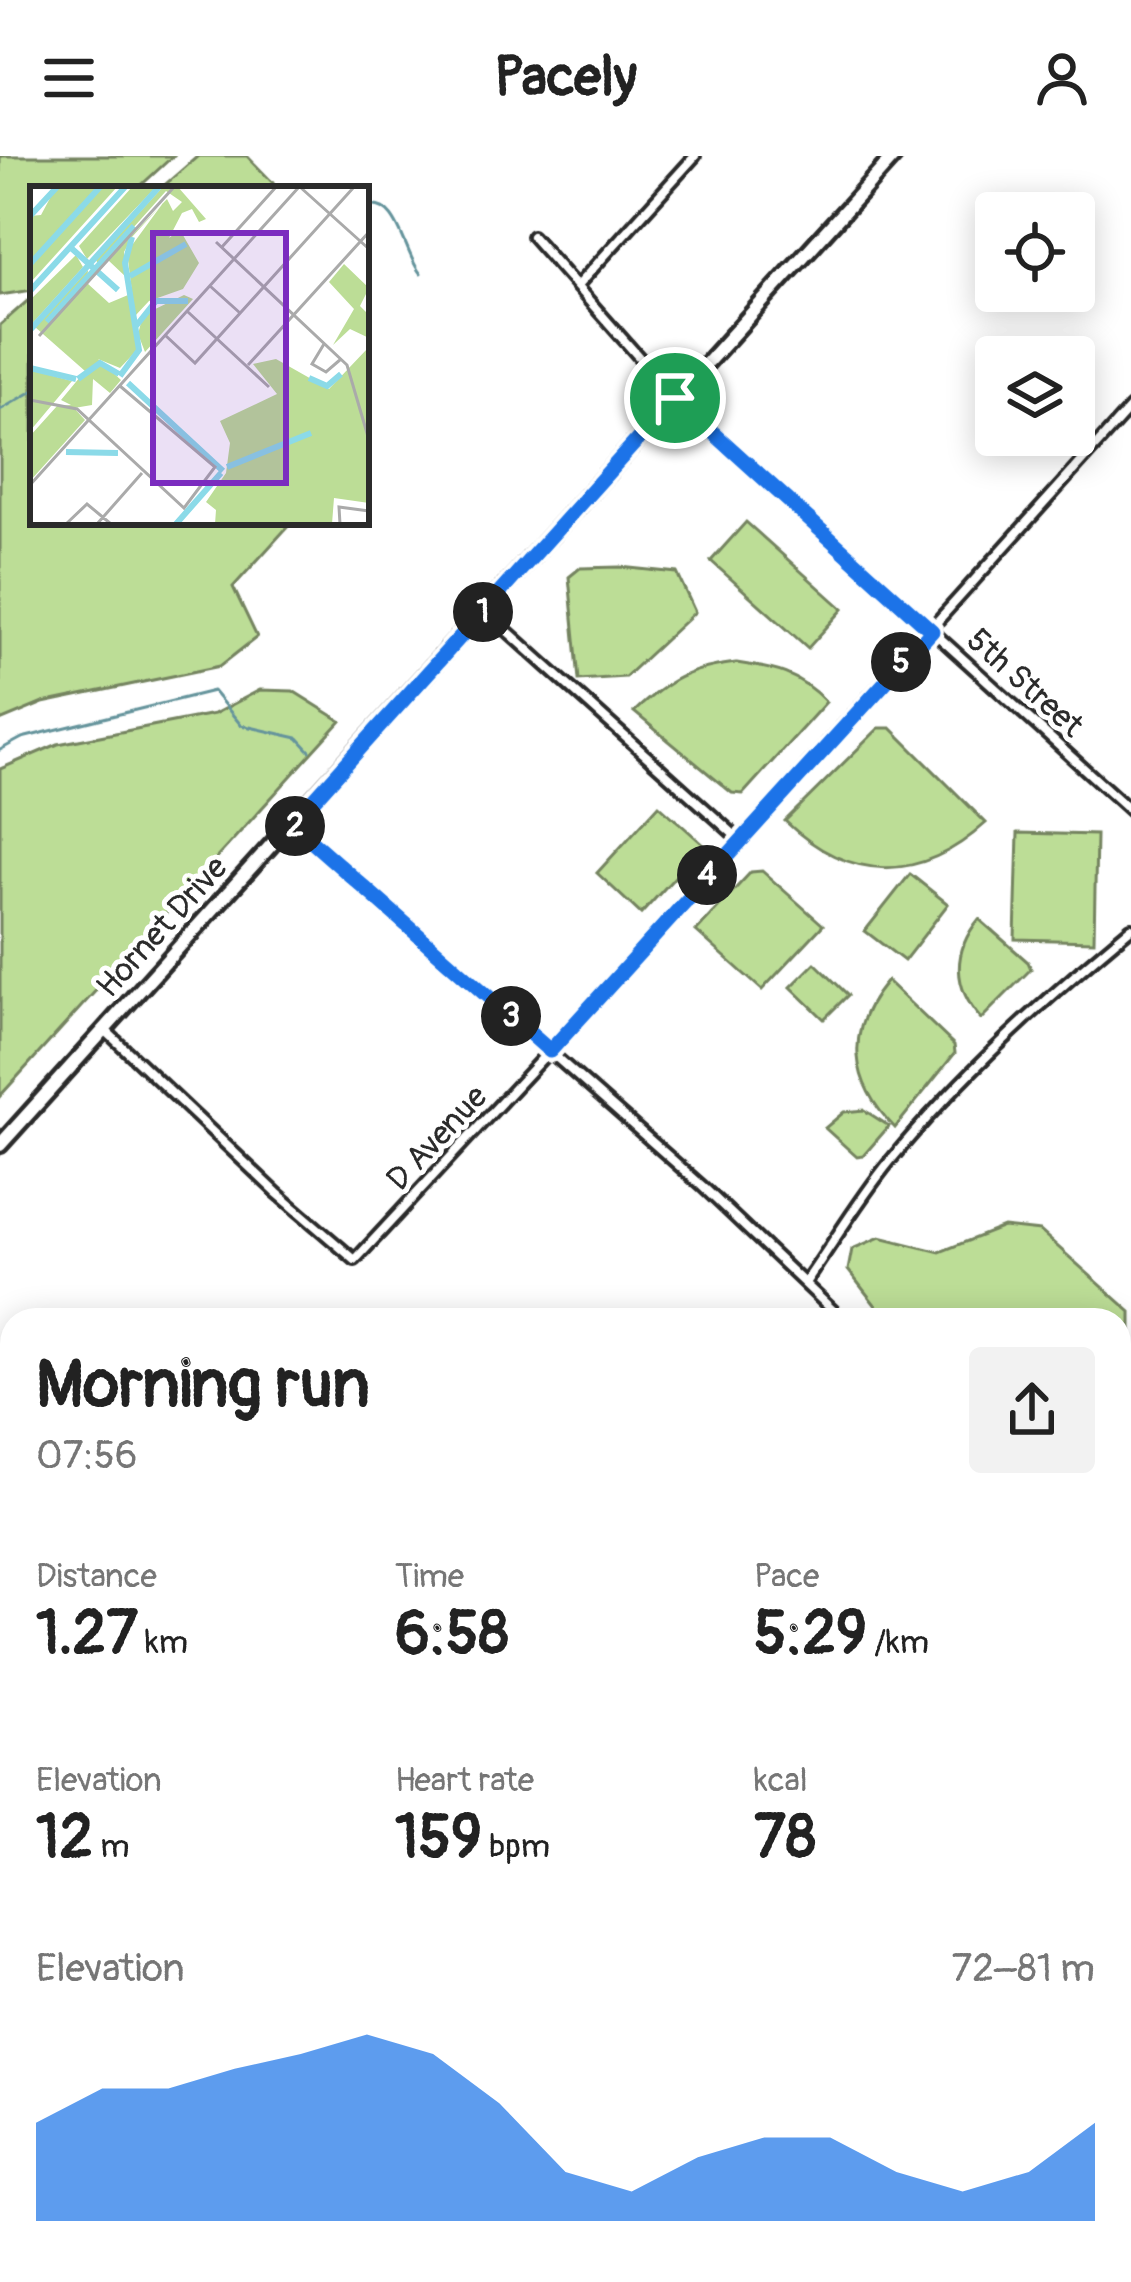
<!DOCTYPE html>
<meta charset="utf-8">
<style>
:root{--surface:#fff;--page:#f2f2f2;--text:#222;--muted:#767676;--accent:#1a73e8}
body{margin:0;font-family:Pangolin,sans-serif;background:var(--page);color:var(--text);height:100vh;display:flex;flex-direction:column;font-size:45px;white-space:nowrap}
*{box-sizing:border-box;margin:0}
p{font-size:39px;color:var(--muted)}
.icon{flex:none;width:66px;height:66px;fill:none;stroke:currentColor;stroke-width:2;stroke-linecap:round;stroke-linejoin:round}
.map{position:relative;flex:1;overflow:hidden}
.panel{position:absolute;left:0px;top:1152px;width:1131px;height:975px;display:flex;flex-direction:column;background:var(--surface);border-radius:36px 36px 0 0;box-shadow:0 6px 30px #0003}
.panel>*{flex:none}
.fabs{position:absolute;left:975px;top:36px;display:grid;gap:24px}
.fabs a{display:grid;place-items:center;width:120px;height:120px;border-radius:12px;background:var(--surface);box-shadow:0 6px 30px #0003;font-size:60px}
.pin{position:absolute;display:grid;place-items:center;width:102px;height:102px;color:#fff;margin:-51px;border:6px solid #fff;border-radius:50%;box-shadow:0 3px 12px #0007}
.km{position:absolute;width:60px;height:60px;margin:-30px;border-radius:50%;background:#222;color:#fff;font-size:33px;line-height:60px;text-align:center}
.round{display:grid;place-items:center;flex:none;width:126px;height:126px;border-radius:12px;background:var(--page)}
.overview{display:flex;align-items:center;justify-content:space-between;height:204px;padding:0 36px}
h1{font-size:66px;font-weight:700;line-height:90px}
.metrics{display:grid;grid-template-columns:repeat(3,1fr);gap:18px;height:204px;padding:12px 36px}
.metrics div{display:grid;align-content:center}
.metrics b{font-size:60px;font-weight:700}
.metrics small{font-size:33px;font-weight:400}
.metrics p{font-size:33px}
.chart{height:336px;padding:24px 36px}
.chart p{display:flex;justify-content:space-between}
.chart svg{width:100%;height:216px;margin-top:12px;fill:var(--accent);opacity:.7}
header{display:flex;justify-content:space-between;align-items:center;height:156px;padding:0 36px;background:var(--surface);font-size:54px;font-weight:700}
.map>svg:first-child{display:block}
</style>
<header><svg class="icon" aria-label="menu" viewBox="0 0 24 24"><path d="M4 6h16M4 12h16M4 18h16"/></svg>Pacely<svg class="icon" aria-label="person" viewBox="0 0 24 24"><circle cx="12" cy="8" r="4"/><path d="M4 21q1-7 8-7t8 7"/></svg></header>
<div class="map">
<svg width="1131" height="2126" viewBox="0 0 1131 2126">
<rect width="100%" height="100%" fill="#fff"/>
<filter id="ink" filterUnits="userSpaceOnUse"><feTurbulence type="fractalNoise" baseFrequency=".00833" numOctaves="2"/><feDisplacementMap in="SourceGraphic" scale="24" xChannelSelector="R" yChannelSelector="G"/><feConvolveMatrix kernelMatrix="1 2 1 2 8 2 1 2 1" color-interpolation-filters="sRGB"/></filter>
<g filter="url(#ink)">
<g fill="#bcdd96" stroke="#748460" stroke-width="3">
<polygon points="0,0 173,0 137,33 33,33 33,134 0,139"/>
<polygon points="198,0 247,0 273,27 271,33 160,33"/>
<polygon points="33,140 33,366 292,366 233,431 257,481 220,510 43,547 0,565 0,169"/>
<polygon points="746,366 843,453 808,492 711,405"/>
<polygon points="620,411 677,417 695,456 625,521 579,524 569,421 580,412"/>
<path d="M 736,507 C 776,513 797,516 826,546 L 743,638 L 732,637 L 634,556 C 669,523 688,513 736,507 Z"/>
<polygon points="260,534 293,535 341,565 0,940 0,613 58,588 214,558"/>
<path d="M 879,572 L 891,572 L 986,667 C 920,727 850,727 785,665 Z"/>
<polygon points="659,649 704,689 641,758 597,717"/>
<polygon points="1018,677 1096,679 1094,785 1015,783"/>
<polygon points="762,715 823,769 762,834 696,775 751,716"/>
<polygon points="910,718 948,748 904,805 865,775"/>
<path d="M 979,763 L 1028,806 L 1031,813 L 981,863 C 953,831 952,796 979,763 Z"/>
<polygon points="815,807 848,839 824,863 791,831"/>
<path d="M 887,825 L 954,889 L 955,897 L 895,972 C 850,926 844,875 887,825 Z"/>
<polygon points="864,954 889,970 863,1000 857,1001 825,972 844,956"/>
<polygon points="1003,1071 1040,1075 1131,1156 1131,2126 577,2126 583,2115 1119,2115 1119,1164 887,1164 848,1114 852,1093 880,1081 940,1096"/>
</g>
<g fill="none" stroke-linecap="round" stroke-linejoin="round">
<g stroke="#65949c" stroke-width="3">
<path d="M 366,51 C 399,41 404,99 421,118"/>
<polyline points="0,254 33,235"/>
<polyline points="0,594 22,582 213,535 241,569 298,582 310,595"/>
<polyline points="0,1458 12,1469"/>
<polyline points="1119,1782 1131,1778"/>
<polyline points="0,1910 12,1911"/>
<polyline points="516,2126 524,2115"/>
<polyline points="981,2126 982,2115"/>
</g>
<defs>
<g id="minor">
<polyline points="532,80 675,242 1131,655"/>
<polyline points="577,130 695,0"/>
<polyline points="484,454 740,684"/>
<polyline points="292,668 702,1030 843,1164"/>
<polyline points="105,874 277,1037 355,1104 550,894 1131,251"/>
<path d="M 805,1127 C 833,1087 859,1043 890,1005 C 961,919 1045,843 1131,772"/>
<polyline points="0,1511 12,1522"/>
<polyline points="0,2125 1,2126"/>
<polyline points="452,2126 462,2115"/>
</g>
<polyline id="secondary" points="0,989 894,0"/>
</defs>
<use href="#minor" stroke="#2b2b2b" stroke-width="16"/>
<use href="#secondary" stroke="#2b2b2b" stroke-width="21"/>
<use href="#minor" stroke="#fff" stroke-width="8"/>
<use href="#secondary" stroke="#fff" stroke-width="12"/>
</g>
</g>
<g fill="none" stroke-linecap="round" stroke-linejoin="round" filter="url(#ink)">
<defs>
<polygon id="route" points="675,242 932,475 550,895 292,668"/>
</defs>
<use href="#route" stroke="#fff" stroke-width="24"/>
<use href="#route" stroke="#1a73e8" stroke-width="15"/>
</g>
<g text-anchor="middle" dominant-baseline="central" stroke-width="10" stroke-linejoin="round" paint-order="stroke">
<g font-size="33" fill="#2b2b2b" stroke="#fff">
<text transform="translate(1025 527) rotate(42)">5th Street</text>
<text transform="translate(162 771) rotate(-48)">Hornet Drive</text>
<text transform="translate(437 982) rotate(-47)">D Avenue</text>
</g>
</g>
<g transform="translate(30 30)">
<rect width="339" height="339" fill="#fff"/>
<path d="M 26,1 L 87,1 L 0,97 L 0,30 L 11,29 ZM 102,1 L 125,2 L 57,73 L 49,60 ZM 148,1 L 176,33 L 169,36 L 162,23 L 152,27 L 139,52 L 150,44 L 169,77 L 153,103 L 119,115 L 105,130 L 97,66 L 133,17 L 102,51 L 94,66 L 96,91 L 78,74 L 137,13 L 143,25 L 152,16 L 136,5 L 69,80 L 66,74 L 131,3 ZM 46,69 L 53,81 L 0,140 L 0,114 ZM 314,78 L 339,102 L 330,120 L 339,129 L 339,152 L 320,143 L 303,159 L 324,123 L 299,96 ZM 58,84 L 57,97 L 79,117 L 98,109 L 96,98 L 107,164 L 90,182 L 68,173 L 91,194 L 80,207 L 63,193 L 62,219 L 44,222 L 55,234 L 0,295 L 0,250 L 27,220 L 41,219 L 31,214 L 55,185 L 5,141 ZM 154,109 L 163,113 L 115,166 L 108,148 L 113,129 ZM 337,163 L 339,317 L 304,312 L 302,338 L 185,338 L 186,324 L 176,316 L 196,287 L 200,257 L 190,235 L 247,208 L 223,178 L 246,173 L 299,203 ZM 0,184 L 42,195 L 0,245 Z" fill="#bcdd96"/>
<path fill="none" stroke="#8bdae8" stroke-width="6" d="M 0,30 L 27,1M 40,61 L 88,104M 0,78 L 70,1M 100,90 L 156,58M 0,105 L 95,1M 17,136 L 104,40M 106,140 L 126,115 L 158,115M 1,143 L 129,1M 0,182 L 46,193M 90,190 L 109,164 L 95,77 L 102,51M 279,192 L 297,200 L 311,188M 48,193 L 70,177 L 89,188M 98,197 L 193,285M 36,266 L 88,267M 197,281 L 281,247M 146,338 L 191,287"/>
<path fill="none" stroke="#aaa" stroke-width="3" d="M 270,1 L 339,63M 186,56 L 317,179 L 339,254M 191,62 L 246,1M 180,100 L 210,127M 158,126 L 239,201M 135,149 L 165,177 L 324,1M 9,150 L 144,1M 294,158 L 282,178 L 296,186 L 311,173M 218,179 L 339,46M 0,214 L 47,223 L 154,322 L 185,281 L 90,200M 0,299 L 269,1M 36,338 L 57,318 L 81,338M 67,338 L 112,287M 310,338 L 309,321 L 339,325"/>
<path fill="#7b2cbf" fill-opacity="0.15" stroke="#7b2cbf" stroke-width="6" d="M 123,47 L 256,47 L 256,297 L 123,297 Z"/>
<rect width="339" height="339" fill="none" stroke="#2b2b2b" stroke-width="6"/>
</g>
</svg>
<div class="fabs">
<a><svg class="icon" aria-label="locate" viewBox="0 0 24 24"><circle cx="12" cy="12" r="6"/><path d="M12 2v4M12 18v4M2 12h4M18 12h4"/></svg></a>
<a><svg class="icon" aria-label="layers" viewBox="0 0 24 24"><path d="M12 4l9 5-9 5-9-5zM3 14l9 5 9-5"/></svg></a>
</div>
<div class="pin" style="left:675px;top:242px;background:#1e9e55"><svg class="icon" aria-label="arrive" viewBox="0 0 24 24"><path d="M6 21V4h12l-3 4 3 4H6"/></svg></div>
<b class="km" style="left:483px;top:456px">1</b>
<b class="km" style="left:295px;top:670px">2</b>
<b class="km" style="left:511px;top:860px">3</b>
<b class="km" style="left:707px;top:719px">4</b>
<b class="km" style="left:901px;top:506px">5</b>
<section class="panel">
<div class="overview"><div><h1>Morning run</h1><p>07:56</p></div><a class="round"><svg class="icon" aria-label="share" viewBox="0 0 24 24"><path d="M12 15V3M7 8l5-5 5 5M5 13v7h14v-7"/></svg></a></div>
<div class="metrics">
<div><p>Distance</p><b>1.27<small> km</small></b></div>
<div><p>Time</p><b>6:58</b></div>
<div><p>Pace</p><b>5:29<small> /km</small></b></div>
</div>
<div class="metrics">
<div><p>Elevation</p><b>12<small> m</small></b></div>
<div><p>Heart rate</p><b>159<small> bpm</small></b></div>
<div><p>kcal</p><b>78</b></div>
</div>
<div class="chart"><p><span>Elevation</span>72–81 m</p>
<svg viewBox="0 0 160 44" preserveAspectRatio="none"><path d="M0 44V24L10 17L20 17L30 13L40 10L50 6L60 10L70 20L80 34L90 38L100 31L110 27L120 27L130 34L140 38L150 34L160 24V44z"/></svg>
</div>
</section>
</div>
